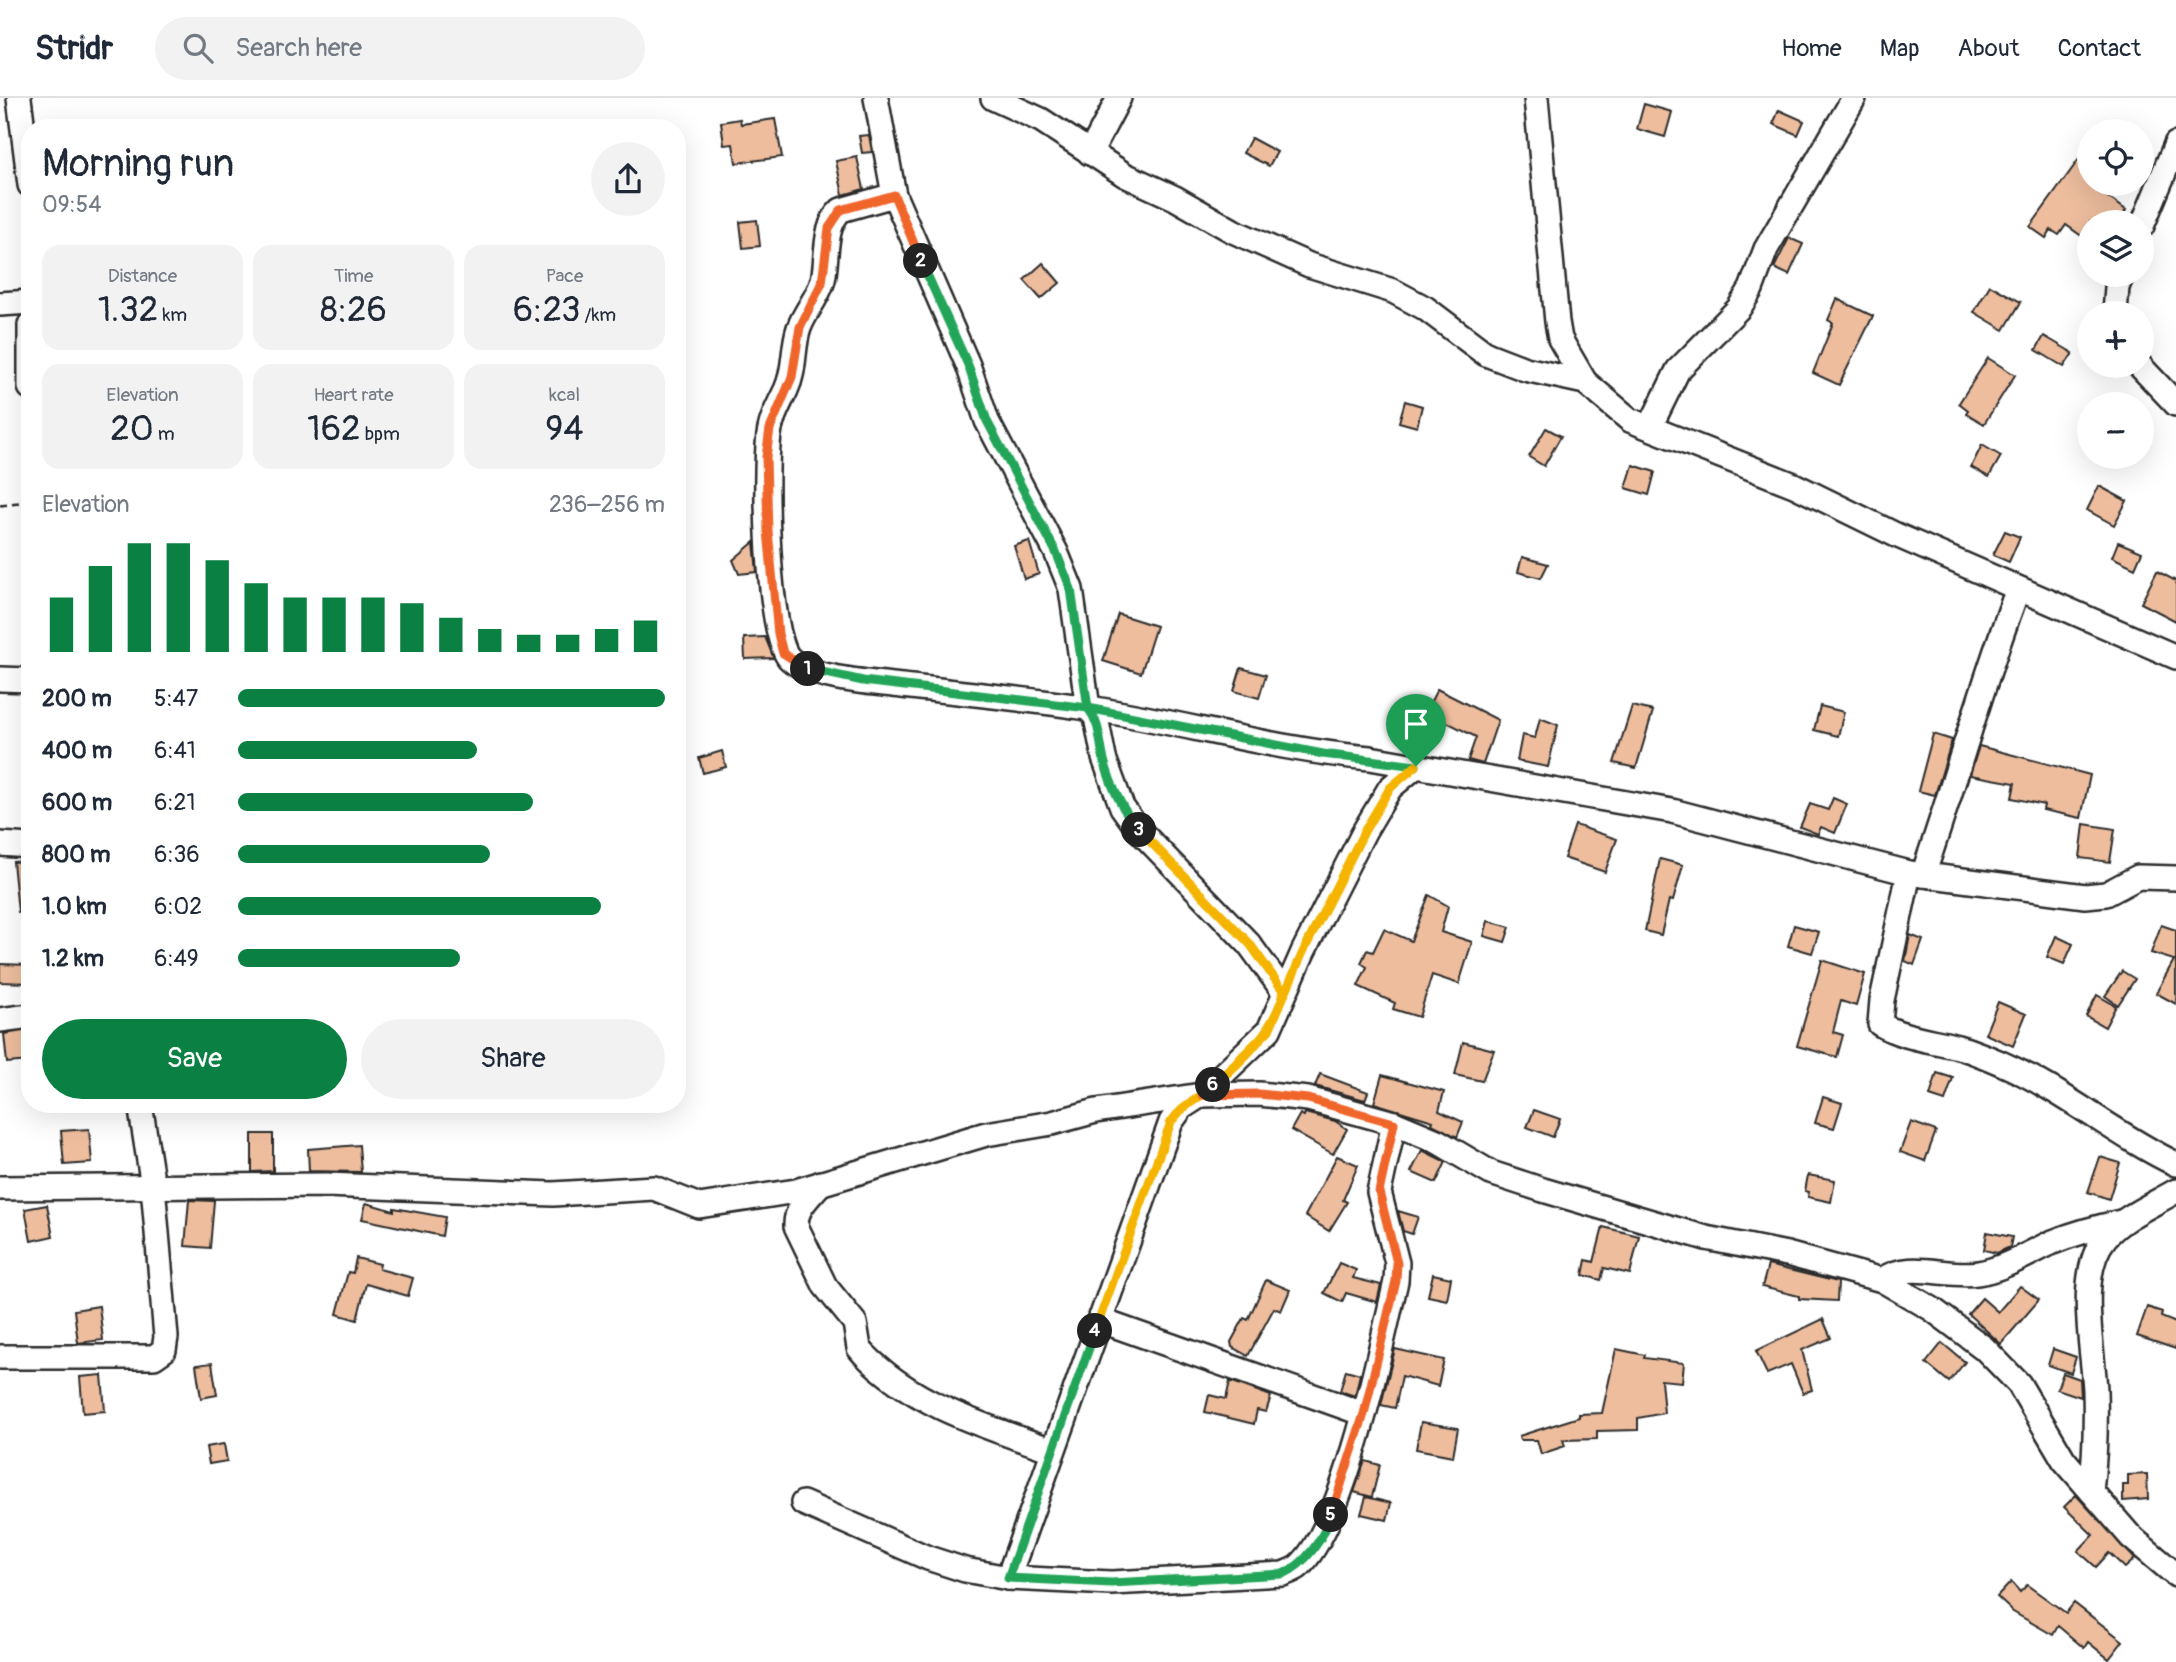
<!DOCTYPE html>
<meta charset="utf-8">
<style>
:root{--surface:#fff;--page:#f2f2f3;--text:#1f2937;--muted:#747a83;--line:#e0e1e3;--accent:#0b8043}
body{margin:0;font-family:Pangolin,sans-serif;background:var(--page);color:var(--text);height:100vh;display:flex;flex-direction:column;font-size:26px;white-space:nowrap}
*{box-sizing:border-box;margin:0}
p{font-size:23px;color:var(--muted)}
.icon{flex:none;width:38px;height:38px;fill:none;stroke:currentColor;stroke-width:2;stroke-linecap:round;stroke-linejoin:round}
.map{position:relative;flex:1;overflow:hidden}
.panel{position:absolute;left:21px;top:21px;width:665px;height:994px;display:flex;flex-direction:column;background:var(--surface);border-radius:28px;box-shadow:0 7px 28px #0002}
.panel>*{flex:none}
.fabs{position:absolute;left:2077px;top:21px;display:grid;gap:14px}
.fabs a{display:grid;place-items:center;width:77px;height:77px;border-radius:50%;background:var(--surface);box-shadow:0 7px 28px #0002;font-size:35px}
.pin{position:absolute;display:grid;place-items:center;width:60px;height:60px;color:#fff;margin:-72px -30px;border-radius:50% 50% 50% 0;rotate:-45deg;box-shadow:0 0 7px #0007}
.pin .icon{rotate:45deg}
.km{position:absolute;width:35px;height:35px;margin:-18px;border-radius:50%;background:#222;color:#fff;font-size:19px;line-height:35px;text-align:center}
.round{display:grid;place-items:center;flex:none;width:74px;height:74px;border-radius:37px;background:var(--page)}
.headline{display:flex;align-items:center;justify-content:space-between;height:119px;padding:0 21px}
h1{font-size:38px;font-weight:600;line-height:52px}
.figures{display:grid;grid-template-columns:repeat(3,1fr);gap:10px;height:119px;padding:7px 21px}
.figures div{display:grid;align-content:center;border-radius:18px;background:var(--page);text-align:center}
.figures b{font-size:35px;font-weight:600}
.figures small{font-size:19px;font-weight:400}
.figures p{font-size:19px}
.chart{height:196px;padding:14px 21px}
.chart p{display:flex;justify-content:space-between}
.chart svg{width:100%;height:126px;margin-top:7px;stroke:var(--accent);stroke-width:6}
.action{display:flex;gap:14px;margin-top:auto;padding:14px 21px}
.action a{flex:1;height:80px;border-radius:42px;background:var(--accent);color:#fff;font-size:28px;font-weight:600;line-height:80px;text-align:center}
.action a+a{background:var(--page);color:var(--text)}
ul{padding:0 21px;list-style:none;font-size:23px}
li{display:grid;grid-template-columns:112px 84px 1fr;align-items:center;height:52px}
li i{height:18px;border-radius:9px;background:var(--accent)}
header{display:flex;align-items:center;gap:42px;box-sizing:border-box;height:98px;padding:0 35px;background:var(--surface);border-bottom:2px solid var(--line)}
header strong{font-size:33px}
nav{display:flex;gap:38px;margin-inline-start:auto;font-size:24px}
.search{width:490px;height:63px;background:var(--page);display:flex;align-items:center;gap:18px;box-sizing:border-box;padding:0 24px;border-radius:38px;color:var(--muted);font-size:26px}
.map>svg:first-child{display:block}
</style>
<header>
<strong>Stridr</strong>
<div class="search"><svg class="icon" aria-label="search" viewBox="0 0 24 24"><circle cx="10" cy="10" r="6"/><path d="M15 15l6 6"/></svg>Search here</div>
<nav><a>Home</a><a>Map</a><a>About</a><a>Contact</a></nav>
</header>
<div class="map">
<svg width="2176" height="1564" viewBox="0 0 2176 1564">
<rect width="100%" height="100%" fill="#fff"/>
<filter id="ink" filterUnits="userSpaceOnUse"><feTurbulence type="fractalNoise" baseFrequency=".0143" numOctaves="2"/><feDisplacementMap in="SourceGraphic" scale="14" xChannelSelector="R" yChannelSelector="G"/><feConvolveMatrix kernelMatrix="1 2 1 2 8 2 1 2 1" color-interpolation-filters="sRGB"/></filter>
<g filter="url(#ink)">
<g fill="#edbd9e" stroke="#2b2b2b" stroke-width="2">
<polygon points="1644,6 1672,14 1665,39 1637,31"/>
<polygon points="1779,12 1804,23 1798,37 1773,26"/>
<polygon points="740,21 741,26 775,21 782,59 736,65 733,46 724,47 721,24"/>
<polygon points="869,37 872,54 862,55 859,38"/>
<polygon points="1251,40 1277,54 1269,68 1243,55"/>
<polygon points="2090,46 2090,86 2109,86 2102,95 2126,112 2118,124 2090,124 2090,144 2066,127 2059,137 2051,132 2046,140 2030,129"/>
<polygon points="857,59 864,91 843,97 836,63"/>
<polygon points="757,122 760,148 743,150 740,124"/>
<polygon points="1789,140 1803,146 1789,177 1774,170"/>
<polygon points="1043,165 1060,185 1041,201 1024,182"/>
<polygon points="1990,187 2021,204 2004,232 1974,214"/>
<polygon points="1837,201 1873,218 1839,287 1813,275 1833,225 1828,222"/>
<polygon points="2044,238 2073,255 2064,269 2036,252"/>
<polygon points="1988,260 2015,277 1984,326 1966,315 1968,312 1959,305"/>
<polygon points="1405,303 1422,308 1417,329 1399,324"/>
<polygon points="1546,330 1561,338 1544,368 1529,359"/>
<polygon points="1982,347 2001,358 1989,379 1971,369"/>
<polygon points="1633,367 1655,374 1649,397 1626,390"/>
<polygon points="2099,388 2127,403 2114,427 2087,412"/>
<polygon points="2005,433 2020,439 2009,464 1993,457"/>
<polygon points="1029,443 1039,476 1024,481 1014,448"/>
<polygon points="754,444 757,474 739,476 733,462"/>
<polygon points="2118,444 2142,454 2135,470 2112,459"/>
<polygon points="1522,459 1548,466 1541,480 1518,474"/>
<polygon points="2157,473 2176,483 2176,523 2141,505"/>
<polygon points="1118,516 1156,528 1141,575 1103,563"/>
<polygon points="765,539 774,560 745,561 744,540"/>
<polygon points="1241,570 1266,577 1259,600 1234,593"/>
<polygon points="1437,591 1498,622 1483,666 1468,662 1476,639 1447,624 1442,633 1421,623"/>
<polygon points="1632,608 1653,613 1636,670 1614,665"/>
<polygon points="1820,608 1844,614 1838,638 1814,632"/>
<polygon points="1540,620 1558,627 1548,669 1517,663 1522,637 1535,640"/>
<polygon points="1933,636 1952,642 1935,697 1918,693"/>
<polygon points="1979,648 2090,677 2081,720 2043,712 2044,707 2012,700 2015,685 1970,677"/>
<polygon points="722,653 726,669 703,675 699,660"/>
<polygon points="1833,700 1847,706 1835,735 1821,729 1818,736 1800,729 1810,706 1828,712"/>
<polygon points="2084,726 2115,731 2110,764 2080,760"/>
<polygon points="1575,727 1617,741 1605,774 1564,760"/>
<polygon points="1660,761 1683,767 1673,803 1669,802 1661,837 1645,833"/>
<polygon points="30,763 30,813 18,814 13,764"/>
<polygon points="1429,797 1448,808 1441,834 1472,844 1459,886 1432,877 1419,919 1393,911 1395,905 1358,888 1367,869 1361,865 1367,852 1373,854 1384,831 1411,843"/>
<polygon points="1488,823 1510,829 1505,844 1484,838"/>
<polygon points="1794,827 1819,834 1812,855 1788,848"/>
<polygon points="2161,827 2176,832 2176,906 2156,895 2174,862 2151,855"/>
<polygon points="1910,837 1923,842 1914,867 1905,863"/>
<polygon points="2056,838 2073,846 2064,866 2047,859"/>
<polygon points="1822,862 1865,876 1856,908 1841,903 1833,934 1843,937 1837,959 1797,948"/>
<polygon points="0,866 30,867 30,885 0,884"/>
<polygon points="2122,873 2135,881 2118,907 2105,898"/>
<polygon points="2097,897 2116,908 2105,929 2086,918"/>
<polygon points="1998,904 2026,916 2013,948 1985,936"/>
<polygon points="30,932 30,963 7,965 4,936"/>
<polygon points="1463,944 1494,952 1482,983 1455,977"/>
<polygon points="1937,975 1953,980 1945,1003 1930,998"/>
<polygon points="1320,976 1368,994 1365,1002 1315,988"/>
<polygon points="1382,977 1444,994 1439,1013 1463,1024 1457,1039 1432,1026 1433,1023 1374,1005"/>
<polygon points="1823,999 1842,1005 1834,1030 1815,1025"/>
<polygon points="1534,1012 1560,1021 1553,1039 1527,1029"/>
<polygon points="1305,1015 1335,1023 1347,1031 1333,1056 1291,1032 1300,1016 1304,1018"/>
<polygon points="1911,1024 1936,1033 1925,1063 1900,1054"/>
<polygon points="89,1031 92,1065 64,1067 61,1033"/>
<polygon points="252,1036 273,1036 273,1073 252,1074"/>
<polygon points="359,1047 361,1074 309,1073 308,1051"/>
<polygon points="1422,1052 1446,1064 1436,1085 1411,1074"/>
<polygon points="1337,1058 1358,1067 1343,1102 1347,1104 1329,1133 1305,1118"/>
<polygon points="2100,1059 2120,1065 2109,1101 2088,1094"/>
<polygon points="1808,1077 1835,1082 1831,1104 1808,1099 1809,1094 1805,1093"/>
<polygon points="189,1102 214,1103 210,1150 185,1148"/>
<polygon points="366,1105 394,1113 394,1110 445,1119 442,1138 362,1121"/>
<polygon points="47,1107 53,1138 31,1143 25,1111"/>
<polygon points="1398,1113 1418,1119 1412,1136 1403,1133"/>
<polygon points="1603,1129 1639,1138 1630,1176 1604,1170 1601,1182 1583,1177 1586,1162 1594,1164"/>
<polygon points="1987,1134 2012,1139 2010,1149 1997,1155 1984,1152"/>
<polygon points="356,1160 380,1166 379,1171 413,1180 408,1198 366,1186 357,1222 337,1216 348,1174 353,1175"/>
<polygon points="1339,1165 1356,1172 1353,1180 1381,1187 1377,1204 1346,1195 1342,1204 1324,1195"/>
<polygon points="1768,1167 1838,1184 1837,1203 1799,1201 1799,1198 1762,1189"/>
<polygon points="1433,1176 1451,1180 1447,1202 1428,1198"/>
<polygon points="1266,1182 1290,1192 1281,1213 1274,1210 1248,1258 1232,1249 1231,1244 1244,1220 1248,1222"/>
<polygon points="2020,1188 2039,1202 2001,1246 1968,1216 1982,1200 1998,1214"/>
<polygon points="99,1208 103,1242 78,1245 74,1212"/>
<polygon points="2147,1209 2162,1214 2161,1219 2176,1225 2176,1251 2137,1238"/>
<polygon points="1823,1221 1831,1240 1802,1252 1812,1292 1803,1295 1791,1266 1767,1276 1756,1253"/>
<polygon points="1942,1245 1965,1264 1949,1284 1926,1265"/>
<polygon points="1395,1251 1444,1262 1438,1288 1402,1278 1395,1310 1381,1307"/>
<polygon points="1616,1251 1645,1257 1644,1260 1684,1265 1682,1284 1661,1282 1664,1315 1638,1320 1638,1332 1597,1333 1597,1341 1563,1342 1565,1348 1541,1356 1537,1342 1520,1342 1519,1338 1579,1319 1579,1316 1602,1315"/>
<polygon points="2053,1251 2076,1259 2071,1275 2048,1267"/>
<polygon points="212,1265 217,1297 201,1300 196,1267"/>
<polygon points="1346,1272 1360,1276 1355,1298 1340,1293"/>
<polygon points="2063,1275 2080,1281 2081,1299 2057,1291"/>
<polygon points="102,1277 105,1313 83,1315 80,1279"/>
<polygon points="1230,1283 1271,1298 1266,1314 1257,1312 1254,1326 1205,1314 1209,1297 1226,1301"/>
<polygon points="1421,1324 1458,1330 1453,1358 1416,1351"/>
<polygon points="224,1346 227,1363 209,1366 206,1349"/>
<polygon points="1365,1363 1380,1367 1372,1399 1354,1394"/>
<polygon points="2147,1376 2148,1401 2123,1403 2123,1387 2128,1387 2128,1377"/>
<polygon points="2076,1397 2135,1461 2125,1470 2109,1455 2096,1469 2078,1453 2093,1437 2064,1409"/>
<polygon points="1366,1399 1391,1405 1387,1422 1361,1416"/>
<polygon points="2011,1484 2020,1494 2027,1487 2066,1515 2074,1505 2123,1543 2109,1561 2088,1544 2084,1550 2058,1528 2053,1537 2013,1514 1997,1499"/>
</g>
<g fill="none" stroke-linecap="round" stroke-linejoin="round">
<defs>
<g id="minor">
<polyline points="19,0 30,87"/>
<polyline points="876,0 894,97 968,267 987,323 1056,454 1071,491 1088,610 1096,619 1104,660 1122,709 1138,731 1249,846 1284,894"/>
<polyline points="993,0 1041,22 1125,77 1175,100 1233,133 1309,167 1393,193 1425,210 1486,256 1525,271 1585,284 1630,322 1794,387 1896,437 2176,559"/>
<polyline points="1536,0 1557,224 1560,241 1585,284"/>
<polyline points="1090,55 1119,0"/>
<path d="M 894,97 L 841,112 C 823,128 828,160 823,182 C 818,200 805,213 799,230 C 792,250 796,271 786,292 C 780,305 773,316 770,331 C 763,364 767,541 790,561 C 814,582 871,584 902,588 C 964,595 1026,601 1088,610 C 1182,624 1275,652 1370,660 L 1672,713 L 1909,775 L 2085,798 L 2106,796 L 2138,779 L 2176,780"/>
<polyline points="2142,128 2176,46"/>
<polyline points="0,206 30,204"/>
<polyline points="2115,215 2117,189 2122,177"/>
<polyline points="30,227 30,289"/>
<polyline points="2140,268 2176,306"/>
<polyline points="1650,329 1678,272 1739,210 1751,191 1766,151 1854,0"/>
<polyline points="0,581 30,582"/>
<polyline points="0,746 30,748"/>
<path d="M 1909,775 L 1882,902 L 1880,926 C 1903,940 1932,942 1958,949 C 1973,953 1989,960 2003,966 C 2065,993 2115,1037 2176,1066"/>
<path d="M 1923,777 C 1956,682 1982,585 2018,491"/>
<polyline points="0,922 30,918"/>
<path d="M 821,1085 C 810,1098 795,1110 796,1128 L 825,1188 L 855,1225 L 859,1250 L 864,1256 C 915,1308 985,1328 1052,1352"/>
<polyline points="0,1090 326,1087 553,1096 654,1090 699,1108 796,1093 986,1036 1052,1025 1096,1013 1201,997 1259,996 1308,1001 1394,1025 1437,1043 1491,1075 1543,1092 1706,1140 1787,1156 1882,1182 1932,1211 1984,1250 2019,1286 2064,1362 2091,1393"/>
<path d="M 2176,1093 C 2154,1106 2121,1120 2105,1140 C 2076,1175 2093,1250 2095,1292 C 2096,1326 2095,1360 2091,1393 L 2131,1439 L 2176,1477"/>
<path d="M 1882,1182 C 1909,1162 1946,1180 1978,1175 C 2004,1171 2029,1155 2053,1144 C 2075,1135 2098,1129 2121,1124"/>
<polyline points="1099,1222 1364,1316"/>
<polyline points="0,1259 154,1259 164,1252 166,1239 153,1088 140,1006"/>
<path d="M 803,1405 L 928,1460 L 965,1472 L 1008,1480 L 1111,1485 L 1283,1476 C 1288,1474 1294,1472 1298,1469 C 1344,1431 1382,1245 1396,1183 L 1397,1165 L 1379,1094 L 1394,1025"/>
<polyline points="1008,1480 1171,1024 1181,1010 1201,997 1269,932 1303,854 1365,732 1390,690 1416,668"/>
</g>
</defs>
<use href="#minor" stroke="#2b2b2b" stroke-width="28"/>
<polyline stroke="#2b2b2b" stroke-width="3.5" stroke-dasharray="7 5" stroke-linecap="butt" points="0,407 30,404"/>
<use href="#minor" stroke="#fff" stroke-width="23"/>
</g>
</g>
<g fill="none" stroke-linecap="round" stroke-linejoin="round" filter="url(#ink)">
<defs>
<polyline id="split-1" points="808,571 863,583 1088,610 1323,656 1416,668"/>
<polyline id="split-2" points="808,571 783,555 778,536 768,433 766,359 770,331 792,279 800,229 822,185 829,130 841,112 894,97 921,163"/>
<path id="split-3" d="M 921,163 L 968,267 L 987,323 L 1056,454 L 1071,491 L 1088,610 C 1101,627 1099,643 1104,662 C 1111,688 1122,712 1139,732"/>
<path id="split-4" d="M 1095,1233 L 1171,1024 C 1181,1010 1191,1005 1204,995 C 1237,968 1273,937 1284,894 L 1250,846 L 1139,732"/>
<path id="split-5" d="M 1095,1233 L 1008,1480 L 1111,1485 L 1283,1476 C 1306,1466 1323,1441 1331,1417"/>
<polyline id="split-6" points="1213,987 1202,997 1259,996 1308,1001 1394,1025 1379,1094 1397,1165 1396,1183 1364,1316 1331,1417"/>
<polyline id="split-7" points="1213,987 1269,932 1303,854 1365,732 1390,690 1416,668"/>
</defs>
<use href="#split-1" stroke="#fff" stroke-width="14"/>
<use href="#split-2" stroke="#fff" stroke-width="14"/>
<use href="#split-3" stroke="#fff" stroke-width="14"/>
<use href="#split-4" stroke="#fff" stroke-width="14"/>
<use href="#split-5" stroke="#fff" stroke-width="14"/>
<use href="#split-6" stroke="#fff" stroke-width="14"/>
<use href="#split-7" stroke="#fff" stroke-width="14"/>
<use href="#split-1" stroke="#22a559" stroke-width="9"/>
<use href="#split-2" stroke="#f0652b" stroke-width="9"/>
<use href="#split-3" stroke="#22a559" stroke-width="9"/>
<use href="#split-4" stroke="#f5b400" stroke-width="9"/>
<use href="#split-5" stroke="#22a559" stroke-width="9"/>
<use href="#split-6" stroke="#f0652b" stroke-width="9"/>
<use href="#split-7" stroke="#f5b400" stroke-width="9"/>
</g>
</svg>
<div class="fabs">
<a><svg class="icon" aria-label="locate" viewBox="0 0 24 24"><circle cx="12" cy="12" r="6"/><path d="M12 2v4M12 18v4M2 12h4M18 12h4"/></svg></a>
<a><svg class="icon" aria-label="layers" viewBox="0 0 24 24"><path d="M12 4l9 5-9 5-9-5zM3 14l9 5 9-5"/></svg></a>
<a>+</a>
<a>−</a>
</div>
<div class="pin" style="left:1416px;top:668px;background:#1e9e55"><svg class="icon" aria-label="arrive" viewBox="0 0 24 24"><path d="M6 21V4h12l-3 4 3 4H6"/></svg></div>
<b class="km" style="left:808px;top:571px">1</b>
<b class="km" style="left:921px;top:163px">2</b>
<b class="km" style="left:1139px;top:732px">3</b>
<b class="km" style="left:1095px;top:1233px">4</b>
<b class="km" style="left:1331px;top:1417px">5</b>
<b class="km" style="left:1213px;top:987px">6</b>
<section class="panel">
<div class="headline"><div><h1>Morning run</h1><p>09:54</p></div><a class="round"><svg class="icon" aria-label="share" viewBox="0 0 24 24"><path d="M12 15V3M7 8l5-5 5 5M5 13v7h14v-7"/></svg></a></div>
<div class="figures">
<div><p>Distance</p><b>1.32<small> km</small></b></div>
<div><p>Time</p><b>8:26</b></div>
<div><p>Pace</p><b>6:23<small> /km</small></b></div>
</div>
<div class="figures">
<div><p>Elevation</p><b>20<small> m</small></b></div>
<div><p>Heart rate</p><b>162<small> bpm</small></b></div>
<div><p>kcal</p><b>94</b></div>
</div>
<div class="chart"><p><span>Elevation</span>236–256 m</p>
<svg viewBox="0 0 160 44" preserveAspectRatio="none"><path d="M5 44V25M15 44V14M25 44V6M35 44V6M45 44V12M55 44V20M65 44V25M75 44V25M85 44V25M95 44V27M105 44V32M115 44V36M125 44V38M135 44V38M145 44V36M155 44V33"/></svg>
</div>
<ul>
<li><b>200 m</b>5:47<i style="width:100%"></i></li>
<li><b>400 m</b>6:41<i style="width:56%"></i></li>
<li><b>600 m</b>6:21<i style="width:69%"></i></li>
<li><b>800 m</b>6:36<i style="width:59%"></i></li>
<li><b>1.0 km</b>6:02<i style="width:85%"></i></li>
<li><b>1.2 km</b>6:49<i style="width:52%"></i></li>
</ul>
<div class="action"><a>Save</a><a>Share</a></div>
</section>
</div>
